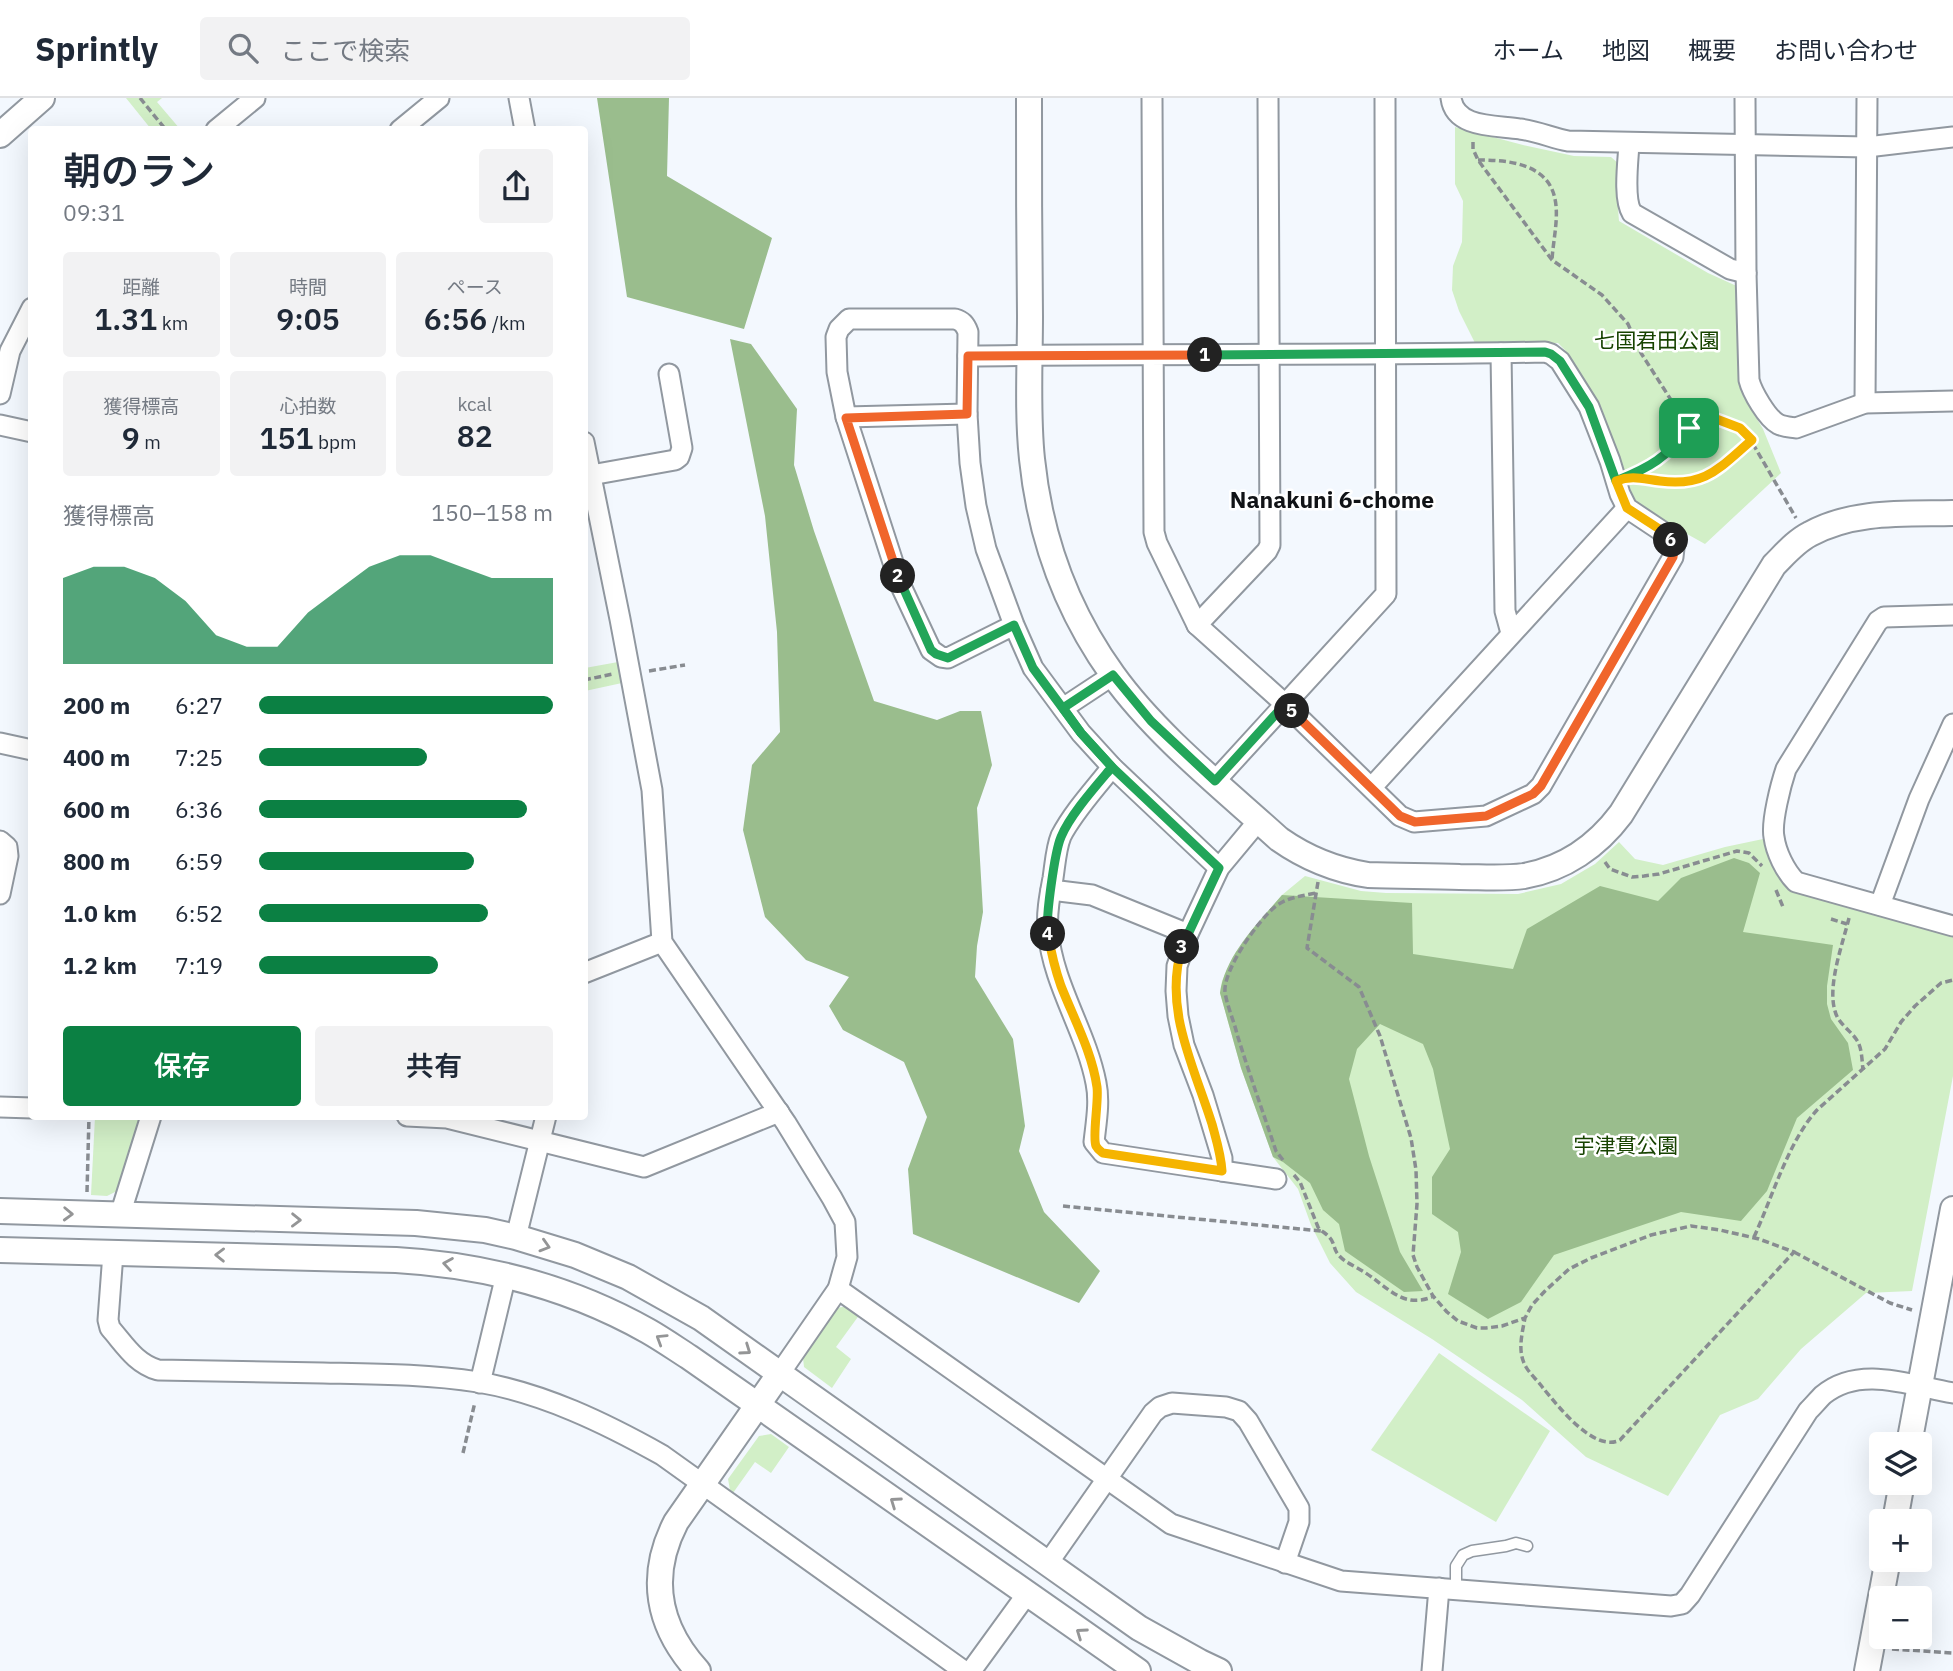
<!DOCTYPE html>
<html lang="ja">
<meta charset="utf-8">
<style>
:root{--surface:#fff;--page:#f2f2f3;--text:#1f2937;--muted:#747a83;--line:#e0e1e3;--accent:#0b8043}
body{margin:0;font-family:"IBM Plex Sans","Noto Sans JP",sans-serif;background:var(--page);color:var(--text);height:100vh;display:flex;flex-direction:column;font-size:26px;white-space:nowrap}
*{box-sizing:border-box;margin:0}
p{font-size:23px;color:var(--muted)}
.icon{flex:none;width:38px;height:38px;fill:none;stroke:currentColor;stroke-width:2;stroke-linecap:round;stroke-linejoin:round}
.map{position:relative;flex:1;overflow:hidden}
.drawer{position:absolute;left:28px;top:28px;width:560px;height:994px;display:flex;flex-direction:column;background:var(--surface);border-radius:7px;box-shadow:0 7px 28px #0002}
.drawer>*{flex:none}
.buttons{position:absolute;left:1869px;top:1334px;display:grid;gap:14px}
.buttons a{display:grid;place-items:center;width:63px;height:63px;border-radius:7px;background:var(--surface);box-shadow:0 7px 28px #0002;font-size:35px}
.pin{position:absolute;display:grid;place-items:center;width:60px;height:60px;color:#fff;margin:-30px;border-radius:14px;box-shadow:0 4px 10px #0006}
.km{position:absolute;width:35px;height:35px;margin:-18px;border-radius:50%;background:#222;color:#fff;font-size:19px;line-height:35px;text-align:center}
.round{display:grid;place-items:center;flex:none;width:74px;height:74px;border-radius:7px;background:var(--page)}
.summary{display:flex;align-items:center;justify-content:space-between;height:119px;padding:0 35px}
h1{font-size:38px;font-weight:600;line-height:52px}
.figures{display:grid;grid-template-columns:repeat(3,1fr);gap:10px;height:119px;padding:7px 35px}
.figures div{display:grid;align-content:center;border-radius:7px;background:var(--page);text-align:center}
.figures b{font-size:30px;font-weight:600}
.figures small{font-size:19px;font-weight:400}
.figures p{font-size:19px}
.chart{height:196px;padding:14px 35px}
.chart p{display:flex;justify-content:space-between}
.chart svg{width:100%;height:126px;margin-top:7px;fill:var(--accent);opacity:.7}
.action{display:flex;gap:14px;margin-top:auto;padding:14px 35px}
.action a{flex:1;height:80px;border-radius:7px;background:var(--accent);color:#fff;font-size:28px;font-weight:600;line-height:80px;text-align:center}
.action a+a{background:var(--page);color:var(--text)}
ul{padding:0 35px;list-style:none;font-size:23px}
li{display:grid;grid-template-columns:112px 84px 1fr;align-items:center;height:52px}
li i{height:18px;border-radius:9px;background:var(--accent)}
header{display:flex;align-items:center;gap:42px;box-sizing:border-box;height:98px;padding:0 35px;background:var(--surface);border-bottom:2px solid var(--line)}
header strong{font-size:33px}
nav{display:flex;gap:38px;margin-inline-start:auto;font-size:24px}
.search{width:490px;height:63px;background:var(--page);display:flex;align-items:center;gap:18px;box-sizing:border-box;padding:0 24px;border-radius:7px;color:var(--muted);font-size:26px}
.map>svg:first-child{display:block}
</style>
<header>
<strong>Sprintly</strong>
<div class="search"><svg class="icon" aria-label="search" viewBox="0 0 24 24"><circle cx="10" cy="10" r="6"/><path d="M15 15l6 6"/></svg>ここで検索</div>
<nav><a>ホーム</a><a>地図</a><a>概要</a><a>お問い合わせ</a></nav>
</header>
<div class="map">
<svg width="1953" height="1573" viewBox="0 0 1953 1573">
<rect width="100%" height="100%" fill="#f3f8fe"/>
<g fill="#d2efc7">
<polygon points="126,0 162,0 157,4 180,31 151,31"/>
<polygon points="1455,29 1523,47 1574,58 1611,59 1619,66 1617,98 1619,123 1708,175 1741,190 1742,296 1763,331 1781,375 1705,446 1635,407 1601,309 1577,275 1565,252 1558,245 1475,245 1459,213 1452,192 1453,168 1462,144 1463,103 1455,86"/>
<polygon points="618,564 622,585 585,593 585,570"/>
<polygon points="1763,741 1785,788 1953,837 1953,978 1912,1193 1866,1195 1801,1251 1758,1301 1720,1317 1668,1398 1586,1359 1522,1302 1432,1241 1356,1194 1330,1165 1311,1127 1298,1091 1273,1059 1241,970 1220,895 1222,883 1233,859 1251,833 1282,797 1305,778 1361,793 1386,795 1518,796 1561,786 1595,766 1619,744 1635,761 1663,767 1725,749"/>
<polygon points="95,1019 141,1019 117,1093 107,1098 91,1097"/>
<polygon points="849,1208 860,1216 836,1249 851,1261 832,1290 804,1269 803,1260 836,1210"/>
<polygon points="1439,1255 1550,1333 1496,1424 1371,1352"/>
<polygon points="771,1336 789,1349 771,1375 755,1364 733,1395 730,1392 728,1381 759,1338"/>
</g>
<g fill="#9abd8d">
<polygon points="597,0 669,0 667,78 772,140 744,231 627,199"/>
<polygon points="730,241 751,246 797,311 794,367 814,433 874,603 937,622 960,613 981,613 992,667 977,710 983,814 977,848 975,879 1013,941 1025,1028 1019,1053 1044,1114 1100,1173 1079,1205 913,1136 908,1071 927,1019 904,964 843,932 829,908 849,879 806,862 765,819 743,732 752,667 780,634 777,534 765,418"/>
<path d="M 1734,760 L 1749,765 L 1760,775 L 1743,834 L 1833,847 L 1827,888 L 1827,906 L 1831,921 L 1848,945 L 1853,972 L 1797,1020 L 1767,1093 L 1741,1123 L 1681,1114 L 1554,1157 L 1521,1204 L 1488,1221 L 1448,1196 L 1461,1154 L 1458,1134 L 1432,1116 L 1432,1079 L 1450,1051 L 1433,971 L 1423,946 L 1380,926 L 1357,951 L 1349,981 L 1369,1058 L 1400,1154 L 1423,1193 L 1404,1194 L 1345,1153 L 1339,1126 L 1323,1112 L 1310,1085 L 1283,1064 L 1273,1059 L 1241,970 L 1220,895 C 1225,857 1258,825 1282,797 L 1412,805 L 1413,856 L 1513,871 L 1527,831 L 1600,788 L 1658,803 L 1681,780 Z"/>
</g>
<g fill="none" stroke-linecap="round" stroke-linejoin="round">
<defs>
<polyline id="service" points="1456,1491 1456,1468 1463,1457 1472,1453 1506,1448 1516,1445 1527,1448"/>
<g id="minor">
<polyline points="519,0 525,32"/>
<path d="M 1451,0 C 1455,31 1497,27 1520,31 C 1536,33 1553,40 1568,43 L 1867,49 L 1953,39"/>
<path d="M 1745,0 L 1746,175 L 1749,282 C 1752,294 1767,320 1778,326 C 1784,329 1790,329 1796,330 L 1865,305 L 1953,303"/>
<polyline points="216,32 255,0"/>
<polyline points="400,32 439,0"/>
<path d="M 1629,46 C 1628,64 1623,101 1632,115 L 1730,171 L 1746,175"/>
<polyline points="1501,255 1505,513 1511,535"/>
<path d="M 968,258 C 1160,255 1353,258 1545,254 L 1551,256 L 1560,263 L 1589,309 L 1610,363 L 1620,396 L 1627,410 L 1666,436 L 1672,443 L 1674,450 L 1673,459 L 1541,688 L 1533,696 L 1486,718 L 1414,724 L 1400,718 L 1285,606 L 1197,527 L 1157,445 L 1154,434 L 1152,0"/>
<polyline points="0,296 10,253 32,210"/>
<polyline points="1865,305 1867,0"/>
<polyline points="846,319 967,316"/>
<polyline points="0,327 32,334"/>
<polyline points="584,344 620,521 652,692 662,844 786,1025 832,1100 845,1124 847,1159 838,1191 780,1275"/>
<polyline points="591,377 675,362 679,359 682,350 669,276"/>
<path d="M 1953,517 L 1884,519 L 1878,523 L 1786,671 C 1781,686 1771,724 1774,739 C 1776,754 1785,773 1796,784 L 1953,828"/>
<path d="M 1014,527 L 948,560 L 941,559 L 931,552 L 900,486 L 846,319 L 837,274 L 836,239 L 839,231 L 849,221 L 955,221 C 962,223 965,226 968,234 L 967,316 L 970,365 L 976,408 L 986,451 L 1014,527 L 1033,570 L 1081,635 L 1112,669 L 1219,770"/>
<polyline points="1197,527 1267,453 1270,447 1268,0"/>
<polyline points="1063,610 1113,577"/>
<polyline points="0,645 32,652"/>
<path d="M 1112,669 C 1095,691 1074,713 1061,738 C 1056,750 1055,767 1053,780 C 1050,796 1046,816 1048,833 C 1053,887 1086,933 1096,985 C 1100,1004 1096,1025 1094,1044 L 1103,1055 L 1222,1073 L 1222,1060 L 1203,997 L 1184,947 L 1178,918 L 1176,893 L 1177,868 L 1188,836 L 1219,770 L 1259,722"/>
<polyline points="1215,683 1386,496 1385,0"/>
<polyline points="1372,689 1627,410"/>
<polyline points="0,743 7,749 8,758 0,796"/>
<polyline points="1051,792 1092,797 1188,836"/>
<polyline points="1880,807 1919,701 1953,626"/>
<polyline points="584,875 662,844"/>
<polyline points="0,1009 32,1010"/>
<polyline points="407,1018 447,1020 644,1069 779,1014"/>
<polyline points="1222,1073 1276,1081"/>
<polyline points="120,1117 151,1018"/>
<polyline points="516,1139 546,1018"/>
<path d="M 113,1155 L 108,1222 L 110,1230 C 125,1247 135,1265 158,1272 C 213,1273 268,1274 323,1275 C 375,1276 427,1276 478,1284 C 543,1295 605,1325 662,1357 L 964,1573"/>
<path d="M 838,1191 L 1171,1426 L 1341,1483 L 1671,1508 L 1682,1506 L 1690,1497 L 1808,1313 C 1813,1308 1818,1302 1823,1297 C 1860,1266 1912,1288 1953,1295"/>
<polyline points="480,1285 506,1177"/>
<polyline points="1048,1465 1153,1315 1160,1309 1172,1305 1226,1309 1239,1313 1248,1323 1299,1410 1299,1424 1285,1465"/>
<polyline points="971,1573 1027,1496"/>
<polyline points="1432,1573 1439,1490"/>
</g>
<g id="tertiary">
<path d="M 1029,0 C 1029,73 1029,145 1030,218 C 1030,265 1027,314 1032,361 C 1040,439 1067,513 1113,577 C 1156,637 1224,691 1279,741 C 1306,760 1335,772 1368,777 C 1399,778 1429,778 1460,779 C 1481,779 1503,781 1524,778 C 1564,771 1597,748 1621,716 L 1774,467 C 1785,456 1796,443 1810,436 C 1854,412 1905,416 1953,415"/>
<polyline points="0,37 42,0"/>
<polyline points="0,1113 416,1125 485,1132 516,1139 575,1157 628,1179 701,1220 1139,1530 1200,1564 1219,1573"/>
<path d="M 0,1152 L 396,1162 C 484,1167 570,1189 648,1233 C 662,1241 675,1250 689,1259 L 1138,1573"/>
<polyline points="1909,1346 1953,1111"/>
<polyline points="1895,1423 1902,1384"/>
<path d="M 698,1573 C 657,1528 648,1478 676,1424 L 780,1275"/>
<polyline points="1867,1573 1888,1461"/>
</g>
</defs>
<use href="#service" stroke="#9198a0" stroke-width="13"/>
<use href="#minor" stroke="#9198a0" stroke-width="23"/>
<use href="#tertiary" stroke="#9198a0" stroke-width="28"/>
<g stroke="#888c91" stroke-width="3.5" stroke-dasharray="7 3.5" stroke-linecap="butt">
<polyline points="140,0 166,32"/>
<polyline points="1473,44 1473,51 1478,62 1552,162 1602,197 1628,226 1641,255 1689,330"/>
<path d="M 1478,62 C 1507,62 1548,65 1555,101 C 1559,120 1553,143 1552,162"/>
<path d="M 1633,376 C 1662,366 1686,342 1698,314 L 1740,330 L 1749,339 L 1796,420"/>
<path d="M 1635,380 C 1656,383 1682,389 1703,381 C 1721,374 1737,355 1752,342"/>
<polyline points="649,573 685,567"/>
<polyline points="584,582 613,576"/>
<polyline points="1605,764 1610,771 1632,779 1644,778 1659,776 1737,753 1749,755 1762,768"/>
<path d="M 1318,784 L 1307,850 L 1359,889 L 1380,938 L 1411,1040 L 1416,1072 L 1417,1106 L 1413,1157 L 1417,1169 L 1433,1198 L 1447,1214 L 1458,1223 L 1477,1230 L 1486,1230 L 1502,1228 L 1525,1220 L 1532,1207 L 1545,1193 L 1569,1171 L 1591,1160 L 1651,1137 L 1691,1128 L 1720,1132 L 1759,1141 L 1794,1154 L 1620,1342 C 1594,1355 1558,1308 1543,1290 C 1538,1283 1530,1276 1526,1269 C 1517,1254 1522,1236 1525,1220"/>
<polyline points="1776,792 1783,809"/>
<path d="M 1849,820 C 1843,845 1827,887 1835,913 C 1838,926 1852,933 1858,944 C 1862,952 1862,963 1863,972"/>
<polyline points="1831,821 1847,826"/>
<path d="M 1283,1062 L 1276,1053 C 1263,1014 1249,975 1237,936 C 1234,923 1227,908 1225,894 C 1223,872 1259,821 1276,808 C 1288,799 1302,798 1316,795"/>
<path d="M 1294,1077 L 1300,1084 L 1318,1129 C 1322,1134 1326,1135 1330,1140 C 1334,1144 1334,1151 1337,1155 C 1343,1164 1355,1168 1364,1174 C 1387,1188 1402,1211 1432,1199"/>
<polyline points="87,1094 89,1018"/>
<polyline points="1063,1108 1321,1133"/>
<path d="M 1754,1139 C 1772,1100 1788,1044 1817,1012 L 1885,951 L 1901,924 L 1915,908 L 1941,885 L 1953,882"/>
<polyline points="1794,1154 1890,1205 1912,1212"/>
<polyline points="463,1355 475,1304"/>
<polyline points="1892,1551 1953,1555"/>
</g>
<use href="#service" stroke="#fff" stroke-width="10"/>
<use href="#minor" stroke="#fff" stroke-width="19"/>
<use href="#tertiary" stroke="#fff" stroke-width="24"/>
</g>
<defs><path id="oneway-chevron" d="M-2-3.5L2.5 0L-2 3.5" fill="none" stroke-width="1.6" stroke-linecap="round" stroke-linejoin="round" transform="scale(1.75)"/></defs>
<g stroke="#949596">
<use href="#oneway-chevron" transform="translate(68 1116) rotate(2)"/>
<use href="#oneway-chevron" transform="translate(296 1122) rotate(1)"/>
<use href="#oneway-chevron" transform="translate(545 1148) rotate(17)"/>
<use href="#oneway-chevron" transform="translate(220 1157) rotate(-179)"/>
<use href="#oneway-chevron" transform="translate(448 1166) rotate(-171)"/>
<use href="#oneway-chevron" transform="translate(661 1241) rotate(-148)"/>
<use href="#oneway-chevron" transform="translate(746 1252) rotate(35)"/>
<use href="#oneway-chevron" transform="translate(895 1404) rotate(-145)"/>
<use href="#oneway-chevron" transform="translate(1081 1535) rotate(-145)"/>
</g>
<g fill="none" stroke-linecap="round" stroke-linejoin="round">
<defs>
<path id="split-1" d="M 1205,257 L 1545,254 L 1551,256 L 1560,263 L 1589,309 L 1616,383 C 1651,369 1666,360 1689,330"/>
<polyline id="split-2" points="898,478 846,320 967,316 968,258 1205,257"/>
<polyline id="split-3" points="898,478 931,552 936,556 948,560 1014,527 1033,570 1081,635 1112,669 1219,770 1182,849"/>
<path id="split-4" d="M 1048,836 C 1051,854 1055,871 1061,888 C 1074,921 1092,954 1097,989 C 1099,1003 1092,1039 1096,1048 C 1098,1052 1100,1053 1103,1055 L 1222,1073 C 1221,1056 1216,1041 1212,1026 C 1194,968 1163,911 1182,849"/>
<path id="split-5" d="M 1048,836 C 1045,821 1055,753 1061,739 C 1070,717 1096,688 1112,669 L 1081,635 L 1063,610 L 1113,577 L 1151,623 L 1215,683 L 1285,606 L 1292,613"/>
<polyline id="split-6" points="1292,613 1400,718 1415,724 1486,718 1533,696 1541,688 1673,459 1674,450 1671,442"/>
<path id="split-7" d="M 1671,442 L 1667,436 L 1627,410 L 1616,383 C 1632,377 1643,381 1660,383 C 1706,389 1719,370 1752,342 L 1740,330 L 1698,314 L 1689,330"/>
</defs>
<use href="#split-1" stroke="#fff" stroke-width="14"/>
<use href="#split-2" stroke="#fff" stroke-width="14"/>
<use href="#split-3" stroke="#fff" stroke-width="14"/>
<use href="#split-4" stroke="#fff" stroke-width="14"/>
<use href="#split-5" stroke="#fff" stroke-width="14"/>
<use href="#split-6" stroke="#fff" stroke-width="14"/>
<use href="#split-7" stroke="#fff" stroke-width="14"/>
<use href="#split-1" stroke="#22a559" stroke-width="9"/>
<use href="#split-2" stroke="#f0652b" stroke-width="9"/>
<use href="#split-3" stroke="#22a559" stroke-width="9"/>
<use href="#split-4" stroke="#f5b400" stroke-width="9"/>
<use href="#split-5" stroke="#22a559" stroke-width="9"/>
<use href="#split-6" stroke="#f0652b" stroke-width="9"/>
<use href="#split-7" stroke="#f5b400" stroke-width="9"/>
</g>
<g text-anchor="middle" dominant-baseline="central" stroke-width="5" stroke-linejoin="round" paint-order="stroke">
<g font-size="21" fill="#174300" stroke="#fff">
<text x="1657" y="242">七国君田公園</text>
<text x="1626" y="1047">宇津貫公園</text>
</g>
<g font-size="23" font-weight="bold" fill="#111316" stroke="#fff">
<text x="1332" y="401">Nanakuni 6-chome</text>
</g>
</g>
</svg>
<div class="buttons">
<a><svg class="icon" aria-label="layers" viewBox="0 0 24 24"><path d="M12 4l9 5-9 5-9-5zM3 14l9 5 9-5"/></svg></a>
<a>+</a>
<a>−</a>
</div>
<div class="pin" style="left:1689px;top:330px;background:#1e9e55"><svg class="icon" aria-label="arrive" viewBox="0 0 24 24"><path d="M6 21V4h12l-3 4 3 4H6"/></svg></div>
<b class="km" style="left:1205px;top:257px">1</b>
<b class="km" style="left:898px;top:478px">2</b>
<b class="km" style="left:1182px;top:849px">3</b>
<b class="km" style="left:1048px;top:836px">4</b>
<b class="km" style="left:1292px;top:613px">5</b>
<b class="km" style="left:1671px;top:442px">6</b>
<section class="drawer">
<div class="summary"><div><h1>朝のラン</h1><p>09:31</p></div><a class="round"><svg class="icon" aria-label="share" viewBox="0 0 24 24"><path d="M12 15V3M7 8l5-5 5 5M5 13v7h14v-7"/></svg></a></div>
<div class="figures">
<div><p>距離</p><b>1.31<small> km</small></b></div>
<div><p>時間</p><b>9:05</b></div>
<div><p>ペース</p><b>6:56<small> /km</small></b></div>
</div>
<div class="figures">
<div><p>獲得標高</p><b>9<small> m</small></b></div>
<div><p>心拍数</p><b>151<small> bpm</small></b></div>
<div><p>kcal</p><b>82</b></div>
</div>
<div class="chart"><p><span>獲得標高</span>150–158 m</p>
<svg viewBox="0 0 160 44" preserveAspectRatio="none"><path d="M0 44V14L10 10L20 10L30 14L40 22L50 34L60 38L70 38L80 26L90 18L100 10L110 6L120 6L130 10L140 14L150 14L160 14V44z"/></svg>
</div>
<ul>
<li><b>200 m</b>6:27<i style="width:100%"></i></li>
<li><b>400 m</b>7:25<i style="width:57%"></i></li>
<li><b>600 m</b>6:36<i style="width:91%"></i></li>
<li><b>800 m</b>6:59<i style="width:73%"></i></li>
<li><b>1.0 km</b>6:52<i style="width:78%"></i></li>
<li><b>1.2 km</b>7:19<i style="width:61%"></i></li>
</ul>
<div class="action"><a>保存</a><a>共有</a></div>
</section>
</div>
